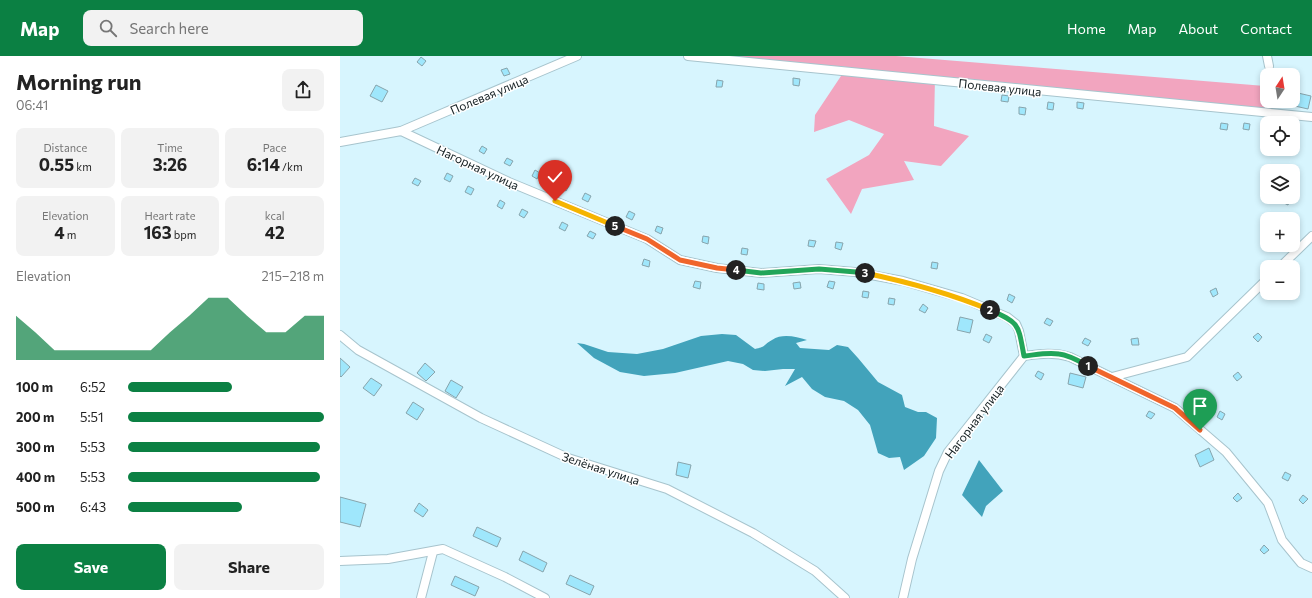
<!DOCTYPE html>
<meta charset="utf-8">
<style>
:root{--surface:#fff;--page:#f2f2f2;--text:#222;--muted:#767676;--accent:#0b8043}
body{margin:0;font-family:Commissioner,sans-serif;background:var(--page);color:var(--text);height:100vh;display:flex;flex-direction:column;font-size:15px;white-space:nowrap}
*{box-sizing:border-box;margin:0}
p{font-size:13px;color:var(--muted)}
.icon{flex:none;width:22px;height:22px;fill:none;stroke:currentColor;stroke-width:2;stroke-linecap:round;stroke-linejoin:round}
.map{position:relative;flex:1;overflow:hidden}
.panel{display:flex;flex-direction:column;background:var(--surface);width:340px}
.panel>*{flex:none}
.needle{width:26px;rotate:12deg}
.controls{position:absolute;left:920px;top:12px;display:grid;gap:8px}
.controls a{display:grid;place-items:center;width:40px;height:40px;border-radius:8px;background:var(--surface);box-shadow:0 2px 6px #0003;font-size:20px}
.pin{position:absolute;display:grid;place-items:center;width:34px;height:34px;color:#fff;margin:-41px -17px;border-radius:50% 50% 50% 0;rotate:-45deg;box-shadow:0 0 4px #0007}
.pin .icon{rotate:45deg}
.km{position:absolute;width:20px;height:20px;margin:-10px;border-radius:50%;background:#222;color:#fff;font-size:11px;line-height:20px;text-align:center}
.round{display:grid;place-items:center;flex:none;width:42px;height:42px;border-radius:8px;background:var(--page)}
.head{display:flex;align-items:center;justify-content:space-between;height:68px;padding:0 16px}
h1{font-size:22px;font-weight:700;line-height:30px}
.figures{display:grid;grid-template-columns:repeat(3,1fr);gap:6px;height:68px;padding:4px 16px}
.figures div{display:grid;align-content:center;border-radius:8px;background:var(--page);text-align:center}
.figures b{font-size:17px;font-weight:700}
.figures small{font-size:11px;font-weight:400}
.figures p{font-size:11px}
.chart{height:112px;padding:8px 16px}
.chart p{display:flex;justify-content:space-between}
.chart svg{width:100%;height:72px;margin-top:4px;fill:var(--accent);opacity:.7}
.primary-button{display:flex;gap:8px;margin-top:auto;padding:8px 16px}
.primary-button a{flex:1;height:46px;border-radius:8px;background:var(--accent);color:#fff;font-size:16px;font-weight:700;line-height:46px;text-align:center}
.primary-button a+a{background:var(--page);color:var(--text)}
ul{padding:0 16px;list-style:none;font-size:13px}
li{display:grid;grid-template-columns:64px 48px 1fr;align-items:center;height:30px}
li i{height:10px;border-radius:5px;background:var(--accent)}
header{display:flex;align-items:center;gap:24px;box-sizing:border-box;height:56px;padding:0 20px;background:var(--accent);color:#fff}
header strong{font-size:19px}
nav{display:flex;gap:22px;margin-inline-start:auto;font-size:14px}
.search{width:280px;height:36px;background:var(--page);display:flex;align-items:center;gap:10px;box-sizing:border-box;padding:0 14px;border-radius:8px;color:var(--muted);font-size:15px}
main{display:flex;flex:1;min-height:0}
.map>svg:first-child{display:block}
</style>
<header>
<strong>Map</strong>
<div class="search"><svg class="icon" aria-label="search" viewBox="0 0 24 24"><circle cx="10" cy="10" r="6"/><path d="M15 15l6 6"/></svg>Search here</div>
<nav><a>Home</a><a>Map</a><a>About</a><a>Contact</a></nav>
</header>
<main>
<section class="panel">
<div class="head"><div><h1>Morning run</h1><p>06:41</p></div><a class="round"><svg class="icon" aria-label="share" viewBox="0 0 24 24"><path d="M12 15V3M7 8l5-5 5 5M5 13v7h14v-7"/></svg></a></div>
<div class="figures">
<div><p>Distance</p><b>0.55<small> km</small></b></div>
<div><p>Time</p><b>3:26</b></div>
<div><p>Pace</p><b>6:14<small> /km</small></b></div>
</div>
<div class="figures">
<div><p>Elevation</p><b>4<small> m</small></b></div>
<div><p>Heart rate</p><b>163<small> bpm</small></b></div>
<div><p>kcal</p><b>42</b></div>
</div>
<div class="chart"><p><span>Elevation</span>215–218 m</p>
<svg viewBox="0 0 160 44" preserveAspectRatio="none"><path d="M0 44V17L10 27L20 38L30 38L40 38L50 38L60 38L70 38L80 27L90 17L100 6L110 6L120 17L130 27L140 27L150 17L160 17V44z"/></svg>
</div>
<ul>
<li><b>100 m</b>6:52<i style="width:53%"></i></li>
<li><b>200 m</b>5:51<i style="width:100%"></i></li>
<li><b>300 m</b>5:53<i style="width:98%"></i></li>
<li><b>400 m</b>5:53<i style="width:98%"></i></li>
<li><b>500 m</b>6:43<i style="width:58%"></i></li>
</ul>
<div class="primary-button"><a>Save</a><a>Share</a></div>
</section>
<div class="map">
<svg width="972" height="542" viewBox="0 0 972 542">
<rect width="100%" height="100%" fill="#d7f5fe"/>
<polygon fill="#f2a5bf" points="378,0 556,0 925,30 925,52 595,21 594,70 629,80 601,110 564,105 574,124 522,133 511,158 486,123 529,99 544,78 509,64 474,76 475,59 507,11"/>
<g fill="#42a3bb">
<path d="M 382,278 L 396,279 L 415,293 C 426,291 423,289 432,284 C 443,277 456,281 467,284 L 456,287 L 460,292 L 489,294 L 497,289 L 508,291 L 518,302 L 538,326 L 562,339 L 565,351 L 578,356 L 586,356 L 597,362 L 596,382 L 584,400 L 564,414 L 560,401 L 549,402 L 538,397 L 530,369 L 518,354 L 504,345 L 485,341 L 472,333 L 462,321 L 445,330 L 455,313 L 443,313 L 425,315 L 413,314 L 403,308 L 388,305 L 335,317 L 304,320 L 280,316 L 254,302 L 237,287 L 244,288 L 268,296 L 297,298 L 323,293 L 361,280 Z"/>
<polygon points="639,404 663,435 646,450 642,461 622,439"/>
</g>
<g fill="#9fe7fc" stroke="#87a4ac">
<polygon points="81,1 86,5 82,10 77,6"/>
<polygon points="167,12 170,18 164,20 161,14"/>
<polygon points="453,22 460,23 459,30 453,29"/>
<polygon points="377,24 383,25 382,31 376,31"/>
<polygon points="36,29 48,35 42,46 30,40"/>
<polygon points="958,37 971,40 968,53 955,50"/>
<polygon points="662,39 669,40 668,46 661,45"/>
<polygon points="708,46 714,47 713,54 707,53"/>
<polygon points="737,46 744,47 743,53 737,52"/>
<polygon points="679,51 686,52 685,59 679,58"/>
<polygon points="881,67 888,68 887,74 880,73"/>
<polygon points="904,67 910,68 909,74 903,73"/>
<polygon points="142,90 147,93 144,98 139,95"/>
<polygon points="167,102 173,105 170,110 164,107"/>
<polygon points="195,114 200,117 197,123 192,120"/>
<polygon points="107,117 113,120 110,126 104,123"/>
<polygon points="75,122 81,125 78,130 72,127"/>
<polygon points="224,127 229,130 226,135 221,132"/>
<polygon points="128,130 134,133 131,139 125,136"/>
<polygon points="245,137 251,140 248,146 242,143"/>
<polygon points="944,141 950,144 948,149 942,146"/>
<polygon points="160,144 165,147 162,153 157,150"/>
<polygon points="182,153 188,156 184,162 179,159"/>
<polygon points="289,155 295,158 292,164 286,161"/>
<polygon points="222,166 228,169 225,175 219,172"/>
<polygon points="317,170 323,172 321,178 315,175"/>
<polygon points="250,175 256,178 253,183 247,180"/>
<polygon points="363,180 369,181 368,188 362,186"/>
<polygon points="469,184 476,185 474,191 468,190"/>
<polygon points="496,186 503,187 501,194 495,192"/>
<polygon points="402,192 408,193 407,199 401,198"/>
<polygon points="304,203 310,205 309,211 302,209"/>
<polygon points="592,206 598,207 597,213 591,212"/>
<polygon points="355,225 361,226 360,233 353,231"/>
<polygon points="489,225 495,226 493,233 487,231"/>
<polygon points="460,226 461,232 454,233 453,227"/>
<polygon points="418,227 424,228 424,234 417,233"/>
<polygon points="876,232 878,238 873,241 870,235"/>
<polygon points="523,235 529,236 528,242 522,241"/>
<polygon points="669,238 675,241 672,247 667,244"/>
<polygon points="549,242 555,243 554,249 548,248"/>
<polygon points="583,248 588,252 585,257 579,254"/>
<polygon points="620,261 633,264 630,277 617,274"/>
<polygon points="707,262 713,265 710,270 704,267"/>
<polygon points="918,277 922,281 918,286 913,281"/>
<polygon points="646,278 652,281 649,287 643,284"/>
<polygon points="745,282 751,285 748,290 742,287"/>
<polygon points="798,282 799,289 792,289 791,283"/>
<polygon points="0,302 10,311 1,321 0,320"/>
<polygon points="85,307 95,316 86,325 77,317"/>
<polygon points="698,315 704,318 701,324 695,320"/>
<polygon points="898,316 902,321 897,325 893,320"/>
<polygon points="730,317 746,321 743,332 728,328"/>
<polygon points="31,322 42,329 34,340 23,332"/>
<polygon points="111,324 123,331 116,342 105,335"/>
<polygon points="73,346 84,353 77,364 66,357"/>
<polygon points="809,355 815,358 811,363 806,360"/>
<polygon points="880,355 885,358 882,364 877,361"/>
<polygon points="869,392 874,404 860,411 855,399"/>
<polygon points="338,406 351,409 348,422 336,419"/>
<polygon points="945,416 951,419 948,425 942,422"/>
<polygon points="898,437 902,442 897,446 893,442"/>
<polygon points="963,439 968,443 963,448 959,444"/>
<polygon points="0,441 26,448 20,471 0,466"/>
<polygon points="79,447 88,454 83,461 74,455"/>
<polygon points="137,471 161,482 157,491 133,480"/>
<polygon points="924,489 929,494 924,498 920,494"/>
<polygon points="183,495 207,507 203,516 179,504"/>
<polygon points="230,519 254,530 250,539 226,528"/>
<polygon points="115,520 139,531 135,540 111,529"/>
</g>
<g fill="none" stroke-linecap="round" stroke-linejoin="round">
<defs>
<g id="minor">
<polyline points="348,0 972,61"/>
<polyline points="927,0 929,10"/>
<polyline points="61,75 237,0"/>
<polyline points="0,86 61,75 169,126 307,183 340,204 377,212 421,217 479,213 515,216 563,225 622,242 667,261 676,268 679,275 684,300"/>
<polyline points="940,211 972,180"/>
<polyline points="0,279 18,294 141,362 228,402 327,433 413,477 475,515 505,542"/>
<polyline points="772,321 847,301 927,223"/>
<polyline points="0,505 48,503 103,493 165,521 205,542"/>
<polyline points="81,542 93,496"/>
<path d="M 563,542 L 572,503 L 599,415 L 608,396 L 684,300 C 700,298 714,296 730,301 L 835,352 L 886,396 L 928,447 L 942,484 L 961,507 L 972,512"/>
</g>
</defs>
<use href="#minor" stroke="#a7c4cd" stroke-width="10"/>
<use href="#minor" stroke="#fff" stroke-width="8"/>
</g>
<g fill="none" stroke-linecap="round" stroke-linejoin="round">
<defs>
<polyline id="split-1" points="748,310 835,352 860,374"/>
<path id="split-2" d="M 650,254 C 680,267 678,268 684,300 C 695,299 707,296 719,298 C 729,299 739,305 748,310"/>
<path id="split-3" d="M 525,217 C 568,226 609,237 650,254"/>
<polyline id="split-4" points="396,214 421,217 479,213 516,216 525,217"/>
<polyline id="split-5" points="275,170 307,183 340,204 377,212 396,214"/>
<polyline id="split-6" points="215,145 275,170"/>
</defs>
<use href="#split-1" stroke="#fff" stroke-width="8"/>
<use href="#split-2" stroke="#fff" stroke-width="8"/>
<use href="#split-3" stroke="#fff" stroke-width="8"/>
<use href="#split-4" stroke="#fff" stroke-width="8"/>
<use href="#split-5" stroke="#fff" stroke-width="8"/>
<use href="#split-6" stroke="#fff" stroke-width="8"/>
<use href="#split-1" stroke="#f0652b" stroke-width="5"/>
<use href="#split-2" stroke="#22a559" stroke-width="5"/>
<use href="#split-3" stroke="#f5b400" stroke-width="5"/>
<use href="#split-4" stroke="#22a559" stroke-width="5"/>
<use href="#split-5" stroke="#f0652b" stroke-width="5"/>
<use href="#split-6" stroke="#f5b400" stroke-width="5"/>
</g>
<g text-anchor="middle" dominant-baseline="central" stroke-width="3" stroke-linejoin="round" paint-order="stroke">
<g font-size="12" fill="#121d20" stroke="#fff">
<text transform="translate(660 31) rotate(6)">Полевая улица</text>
<text transform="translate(149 38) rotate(-23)">Полевая улица</text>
<text transform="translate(138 111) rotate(25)">Нагорная улица</text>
<text transform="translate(634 365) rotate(-53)">Нагорная улица</text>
<text transform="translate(261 412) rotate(18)">Зелёная улица</text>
</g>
</g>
</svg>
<div class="controls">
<a><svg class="needle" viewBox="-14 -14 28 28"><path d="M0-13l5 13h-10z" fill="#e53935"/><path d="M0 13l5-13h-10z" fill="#767676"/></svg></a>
<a><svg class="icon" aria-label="locate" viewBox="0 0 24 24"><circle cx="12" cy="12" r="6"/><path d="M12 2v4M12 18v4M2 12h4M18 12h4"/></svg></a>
<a><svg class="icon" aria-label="layers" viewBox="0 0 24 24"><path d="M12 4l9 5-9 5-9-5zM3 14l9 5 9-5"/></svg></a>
<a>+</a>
<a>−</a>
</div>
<div class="pin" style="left:860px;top:374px;background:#1e9e55"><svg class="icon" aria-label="arrive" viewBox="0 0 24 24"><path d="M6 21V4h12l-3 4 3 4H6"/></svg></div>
<div class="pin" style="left:215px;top:145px;background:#d93025"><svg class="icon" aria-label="check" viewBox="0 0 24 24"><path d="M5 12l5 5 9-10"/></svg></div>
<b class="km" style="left:748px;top:310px">1</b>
<b class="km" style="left:650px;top:254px">2</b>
<b class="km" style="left:525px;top:217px">3</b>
<b class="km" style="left:396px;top:214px">4</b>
<b class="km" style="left:275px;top:170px">5</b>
</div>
</main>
